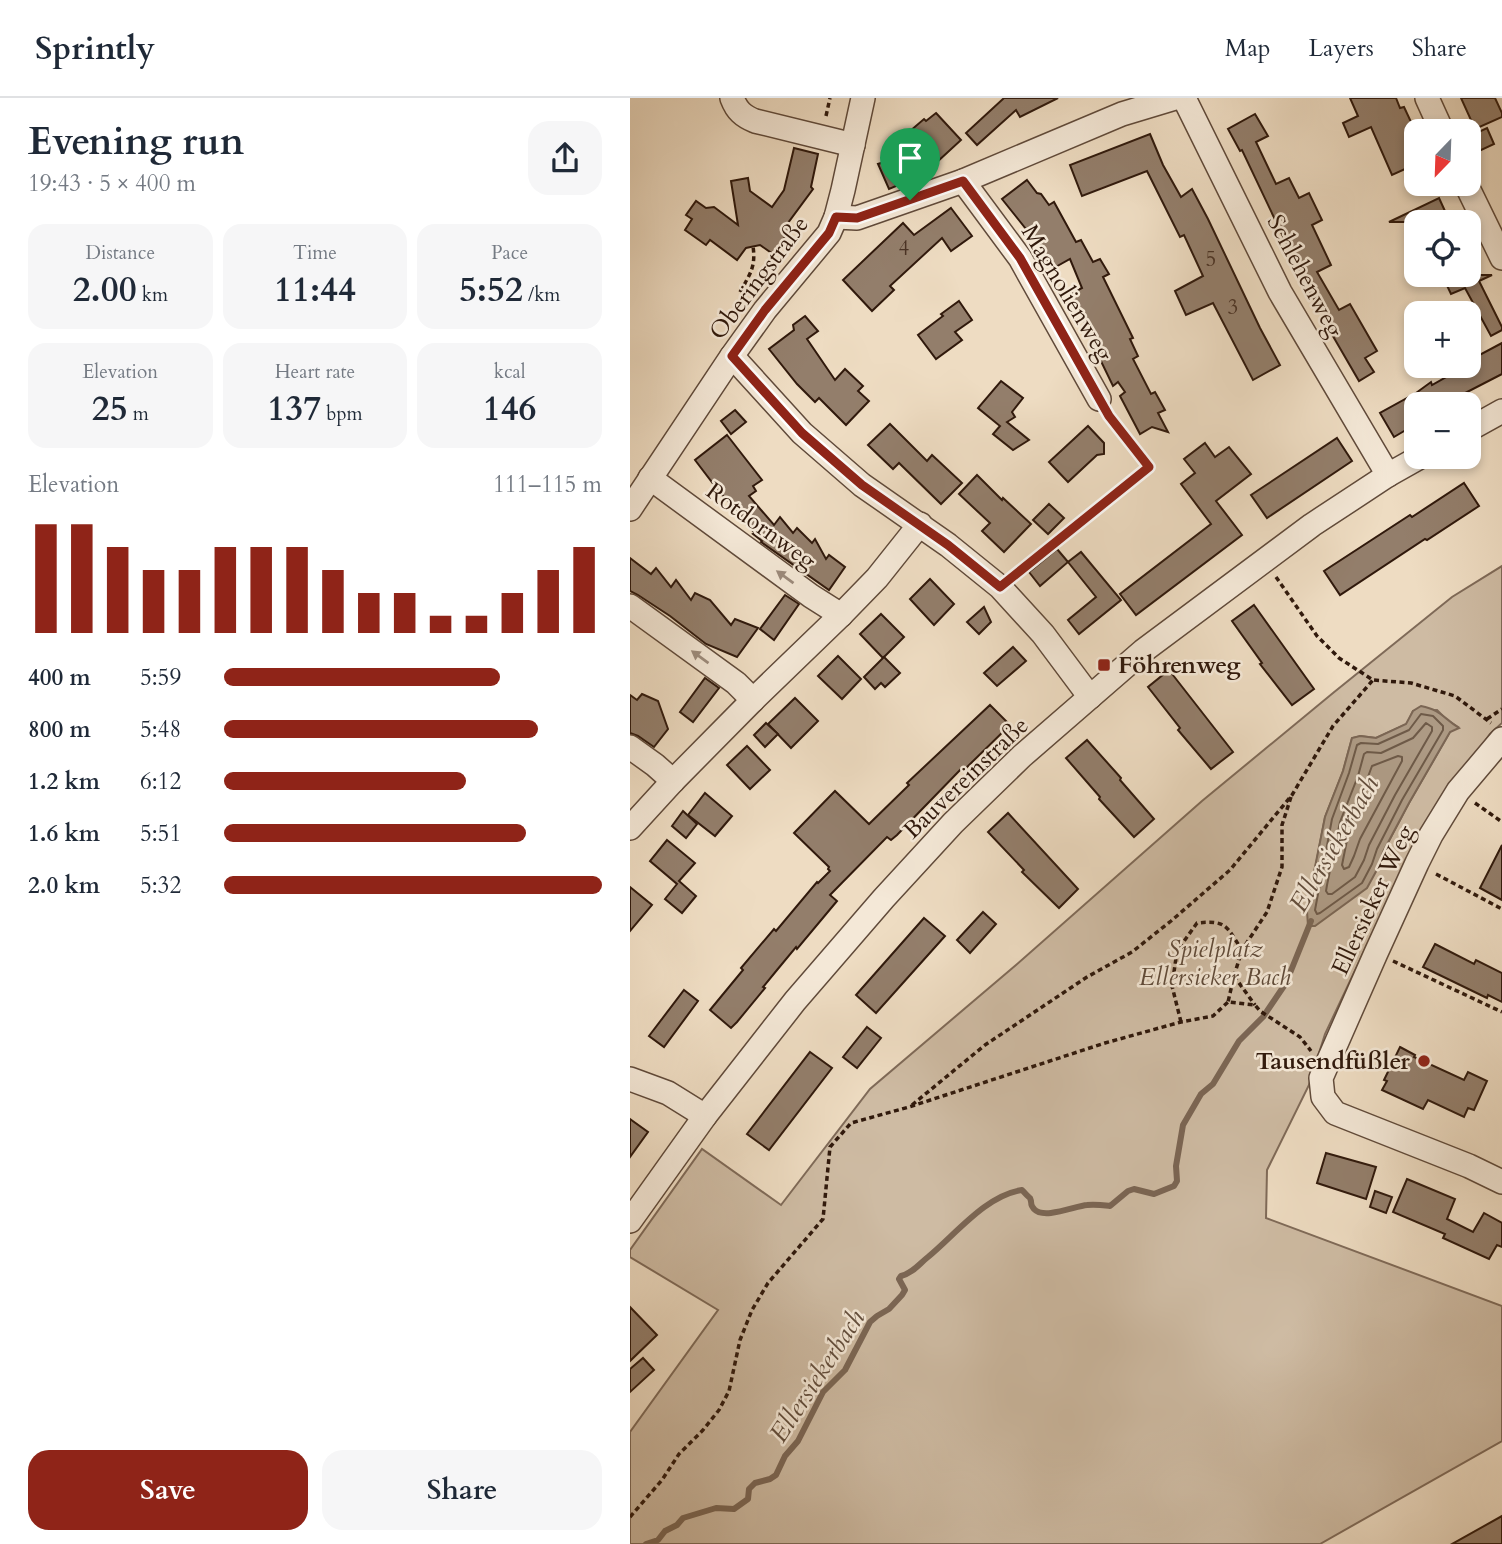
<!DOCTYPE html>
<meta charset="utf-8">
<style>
:root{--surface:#fff;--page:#f6f6f7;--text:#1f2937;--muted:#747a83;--line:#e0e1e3;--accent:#8f2418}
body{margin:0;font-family:Cardo,serif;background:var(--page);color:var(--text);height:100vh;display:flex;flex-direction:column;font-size:26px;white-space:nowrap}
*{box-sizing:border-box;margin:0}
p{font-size:23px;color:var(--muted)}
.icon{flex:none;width:38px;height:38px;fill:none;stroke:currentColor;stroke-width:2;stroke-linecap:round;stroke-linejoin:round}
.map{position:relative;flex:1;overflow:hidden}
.side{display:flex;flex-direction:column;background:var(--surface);width:630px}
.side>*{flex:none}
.needle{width:46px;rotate:203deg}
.tools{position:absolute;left:774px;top:21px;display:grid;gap:14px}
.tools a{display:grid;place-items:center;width:77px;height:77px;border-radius:14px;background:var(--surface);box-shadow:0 4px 10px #0003;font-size:35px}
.pin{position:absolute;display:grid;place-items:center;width:60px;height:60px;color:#fff;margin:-72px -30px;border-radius:50% 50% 50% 0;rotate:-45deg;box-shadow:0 0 7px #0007}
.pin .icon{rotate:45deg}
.round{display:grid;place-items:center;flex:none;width:74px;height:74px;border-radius:21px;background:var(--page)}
.overview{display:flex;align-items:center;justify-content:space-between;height:119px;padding:0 28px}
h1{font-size:38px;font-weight:700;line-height:52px}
.stats{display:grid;grid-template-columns:repeat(3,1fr);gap:10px;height:119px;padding:7px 28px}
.stats div{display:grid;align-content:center;border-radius:18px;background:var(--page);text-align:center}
.stats b{font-size:35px;font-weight:700}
.stats small{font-size:19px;font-weight:400}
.stats p{font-size:19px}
.chart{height:196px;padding:14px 28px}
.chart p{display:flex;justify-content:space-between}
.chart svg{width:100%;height:126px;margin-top:7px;stroke:var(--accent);stroke-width:6}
.button{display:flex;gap:14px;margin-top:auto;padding:14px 28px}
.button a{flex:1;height:80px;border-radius:21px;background:var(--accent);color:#fff;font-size:28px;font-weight:700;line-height:80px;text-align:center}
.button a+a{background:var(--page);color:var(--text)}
ul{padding:0 28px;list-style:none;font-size:23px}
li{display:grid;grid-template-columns:112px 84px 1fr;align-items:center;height:52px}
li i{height:18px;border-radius:9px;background:var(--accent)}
header{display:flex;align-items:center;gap:42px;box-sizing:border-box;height:98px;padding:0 35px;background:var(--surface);border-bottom:2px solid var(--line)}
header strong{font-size:33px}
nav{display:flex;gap:38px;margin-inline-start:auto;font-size:24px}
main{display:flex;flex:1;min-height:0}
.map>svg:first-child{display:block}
</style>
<header>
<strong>Sprintly</strong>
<nav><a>Map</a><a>Layers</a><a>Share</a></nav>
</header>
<main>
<section class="side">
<div class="overview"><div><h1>Evening run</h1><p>19:43 · 5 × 400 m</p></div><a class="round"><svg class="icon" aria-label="share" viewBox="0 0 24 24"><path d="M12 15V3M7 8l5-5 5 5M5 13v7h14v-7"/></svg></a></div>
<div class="stats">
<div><p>Distance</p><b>2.00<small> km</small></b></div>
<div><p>Time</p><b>11:44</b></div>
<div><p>Pace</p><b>5:52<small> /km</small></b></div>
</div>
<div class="stats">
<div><p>Elevation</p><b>25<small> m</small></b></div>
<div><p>Heart rate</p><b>137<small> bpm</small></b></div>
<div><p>kcal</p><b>146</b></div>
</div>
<div class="chart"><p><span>Elevation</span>111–115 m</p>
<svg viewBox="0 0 160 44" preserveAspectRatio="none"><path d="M5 44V6M15 44V6M25 44V14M35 44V22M45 44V22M55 44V14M65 44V14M75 44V14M85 44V22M95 44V30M105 44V30M115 44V38M125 44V38M135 44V30M145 44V22M155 44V14"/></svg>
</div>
<ul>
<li><b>400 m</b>5:59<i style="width:73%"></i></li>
<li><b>800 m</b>5:48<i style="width:83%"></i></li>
<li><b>1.2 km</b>6:12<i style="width:64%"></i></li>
<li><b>1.6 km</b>5:51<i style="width:80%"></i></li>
<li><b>2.0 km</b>5:32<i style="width:100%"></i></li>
</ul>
<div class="button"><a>Save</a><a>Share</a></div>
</section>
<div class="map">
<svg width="872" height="1446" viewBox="0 0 872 1446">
<rect width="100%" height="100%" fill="#eedcc2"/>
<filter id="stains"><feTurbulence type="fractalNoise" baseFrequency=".00286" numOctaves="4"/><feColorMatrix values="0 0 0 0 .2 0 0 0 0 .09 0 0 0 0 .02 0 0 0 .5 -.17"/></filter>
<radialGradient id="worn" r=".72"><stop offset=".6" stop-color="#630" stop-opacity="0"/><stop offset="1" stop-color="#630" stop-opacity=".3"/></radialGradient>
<path fill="#cebba3" stroke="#7f6a58" stroke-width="2" fill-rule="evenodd" d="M 872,468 L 872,625 L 860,636 L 789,737 L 695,936 L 679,987 L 637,1072 L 636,1120 L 872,1208 L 872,1343 L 690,1446 L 0,1446 L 0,1334 L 88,1212 L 0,1159 L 0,1152 L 72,1051 L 151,1107 L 240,991 L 386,867 L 572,703 L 703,595 L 822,499 ZM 807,612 L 817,622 L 828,629 L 820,634 L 779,705 L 753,754 L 749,768 L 677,813 L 695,719 L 713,673 L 722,640 L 731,638 L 746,640 L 777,626 L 783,613 Z"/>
<path fill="#ad9a84" stroke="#7b6654" stroke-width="2" d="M 791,608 C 811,612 812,619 829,630 L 820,634 L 779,705 L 753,754 L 749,768 L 737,790 L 685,828 L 678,828 L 677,813 L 682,784 L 695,719 L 713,673 L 722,640 L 730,638 L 746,640 L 776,626 L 783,613 Z"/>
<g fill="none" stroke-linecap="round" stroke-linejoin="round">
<g stroke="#6e5a48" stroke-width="2">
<polygon points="791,616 803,618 813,628 813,632 772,702 747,751 742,766 732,785 690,815 687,816 685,812 702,721 719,675 727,647 731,645 748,646 779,632"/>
<polygon points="796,625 802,629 802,633 765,697 739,747 734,762 725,779 702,796 698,796 696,793 697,787 710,724 728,678 734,656 737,654 751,655 783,640"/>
<polygon points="768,658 772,659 772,663 730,741 724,758 719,769 714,771 712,767 720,727 742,668"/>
</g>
<path stroke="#7b6654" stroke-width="6" d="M 16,1446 L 28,1442 L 35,1433 L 47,1427 L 53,1420 L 86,1410 L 104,1411 L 118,1401 L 119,1391 L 125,1385 L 140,1381 L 146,1377 L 155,1358 L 168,1343 L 193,1294 L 215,1272 L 240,1224 L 247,1218 L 259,1211 L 272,1197 L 275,1192 L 269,1181 L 271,1178 C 283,1175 289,1166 298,1159 C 325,1137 356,1097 392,1092 C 393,1093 399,1100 400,1100 C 403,1107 399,1105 404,1111 C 414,1122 445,1108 457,1107 C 465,1106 472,1107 480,1108 L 498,1093 L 504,1091 L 524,1096 L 544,1088 L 547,1083 L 546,1068 L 553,1027 L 571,996 L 583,986 L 609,943 L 633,919 L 656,885 L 681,823"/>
</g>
<g fill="#937e6b" stroke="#30190c" stroke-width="2">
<polygon points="374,0 428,0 390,19 386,12 347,47 336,35"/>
<polygon points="720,0 766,0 770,10 774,9 782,26 777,29 786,49 786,66 762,77 741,29 719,39 713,25 728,18"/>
<polygon points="831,0 865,0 872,15 872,19 845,31"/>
<polygon points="306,15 331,42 307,64 280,33 294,21 296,23"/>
<polygon points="625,16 638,38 626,44 646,86 659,80 669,100 679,95 692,122 682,127 701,167 687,174 709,212 720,206 747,253 735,260 744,274 729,283 693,221 695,220 676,187 612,52 610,53 598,31"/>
<polygon points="857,30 864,46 847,54 840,38"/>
<polygon points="520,36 533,67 551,99 562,91 578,121 630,230 650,267 623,282 583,205 556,217 545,193 573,178 554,137 550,139 517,73 452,98 440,67"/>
<polygon points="164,50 188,56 181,89 183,91 158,125 162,129 143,156 130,147 116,150 107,162 80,142 76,147 55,132 62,121 56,117 66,103 76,110 84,109 108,127 101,83 118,80 120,93 142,109 154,92"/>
<polygon points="274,58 283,81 259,91 248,66"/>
<polygon points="397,82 407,95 411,96 419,107 424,104 446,144 451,142 463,164 470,161 479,176 473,179 503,240 500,241 508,258 503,261 521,296 525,294 535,312 528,315 538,334 522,329 510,336 490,298 495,294 488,284 483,288 467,255 468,254 463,243 464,242 440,196 452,190 440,161 422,171 400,129 396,131 372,101"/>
<polygon points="809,100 820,124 759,124"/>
<polygon points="321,110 342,138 321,153 312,140 260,188 264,192 242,213 213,182 273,125 284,137"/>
<polygon points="812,177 862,177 849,183 872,229 872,232 861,238 835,190 821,196"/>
<polygon points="329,203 342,222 325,234 332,242 306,261 288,237 313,218 311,216"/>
<polygon points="175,218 188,233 177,241 205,282 215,271 233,288 228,293 239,303 216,327 189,300 185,304 167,286 139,251 164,232 163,227"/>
<polygon points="872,245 872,276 814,306 786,306 786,326 764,339 750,315 786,295 801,284 802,287 832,270 831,268 838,268 838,263"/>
<polygon points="371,283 393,300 382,314 385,319 377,324 399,342 383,352 363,336 370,328 348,310"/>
<polygon points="105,312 116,324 101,336 91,323"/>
<polygon points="260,326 297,363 302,357 332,385 311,406 269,365 263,371 238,347"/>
<polygon points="458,328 474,345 474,356 467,357 438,384 419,364"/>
<polygon points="97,337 132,382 123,388 126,393 119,398 144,427 150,419 163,435 167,430 182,445 185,441 196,461 199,457 215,469 199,492 131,444 132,443 123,436 125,435 117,427 118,426 104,409 91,396 65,362"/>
<polygon points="707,340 722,363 637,420 621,397"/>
<polygon points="575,345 585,359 599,349 621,376 586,403 612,437 506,517 490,496 581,426 551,386 565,375 554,361"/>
<polygon points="347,377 372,402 373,400 401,426 374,454 352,433 360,425 329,396"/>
<polygon points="834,385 849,408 797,442 795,441 710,497 694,473 780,417 782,419"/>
<polygon points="419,406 434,420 418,436 403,422"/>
<polygon points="427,451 438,464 410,488 399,474"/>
<polygon points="451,454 491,502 449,536 438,522 466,499 438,464"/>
<polygon points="0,460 21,476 26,470 41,489 46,482 61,502 65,495 80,502 101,527 105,521 128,530 107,559 76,546 40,518 8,497 0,493"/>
<polygon points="300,481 324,506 304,527 280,501"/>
<polygon points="155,497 169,506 144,542 130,531"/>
<polygon points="624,507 684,591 662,607 630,566 632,565 602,523"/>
<polygon points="354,509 361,524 349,536 337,524"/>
<polygon points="251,516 274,539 253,560 230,536"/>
<polygon points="383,549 396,563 367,588 354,575"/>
<polygon points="208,558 231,581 212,601 188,578"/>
<polygon points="254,559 270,575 255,589 251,585 245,591 234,579"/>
<polygon points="539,572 603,654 581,671 548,632 550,630 518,589"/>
<polygon points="75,580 89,590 63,624 50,614"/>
<polygon points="12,596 28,603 38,631 24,649 8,638 0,635 0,597 7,602"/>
<polygon points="165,600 188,623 161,650 138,626"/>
<polygon points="360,607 380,627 335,671 333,669 267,737 261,742 257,739 200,797 207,803 167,851 166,849 147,872 133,889 135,890 107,924 101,930 80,912 113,872 111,870 144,831 146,833 187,784 188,785 200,773 198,771 199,769 164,735 205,693 239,726 279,687 277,685"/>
<polygon points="136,625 148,636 135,649 124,637"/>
<polygon points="457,642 491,680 490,682 524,721 504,739 469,701 470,699 436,660"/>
<polygon points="117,648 140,672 120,691 97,667"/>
<polygon points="75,695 102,718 85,738 58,717"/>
<polygon points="53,713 67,726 56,740 42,728"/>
<polygon points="378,715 448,791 429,810 392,774 394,772 358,734"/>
<polygon points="37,742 65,765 49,783 66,798 52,815 35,801 47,786 20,763"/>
<polygon points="872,747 872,802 850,790"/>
<polygon points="0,789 22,807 0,833"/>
<polygon points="353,814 366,826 340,855 327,842"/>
<polygon points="294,820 315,838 246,915 226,897"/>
<polygon points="805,846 844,866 846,862 872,875 872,904 858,897 857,900 793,869"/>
<polygon points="54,892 68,903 34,949 19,938"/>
<polygon points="237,929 251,940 227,970 213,959"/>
<polygon points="770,949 785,957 784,959 834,982 838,974 857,983 844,1012 838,1010 834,1019 798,1002 793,1011 752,992 757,983 754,982"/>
<polygon points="180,954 202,970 139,1052 117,1036"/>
<polygon points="0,1021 18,1034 0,1059"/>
<polygon points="696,1055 746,1069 736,1101 687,1085"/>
<polygon points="777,1081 825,1101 817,1121 843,1134 854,1115 872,1125 872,1149 867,1147 859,1161 813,1140 815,1136 763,1114"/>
<polygon points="745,1093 762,1099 756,1115 740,1109"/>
<polygon points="0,1209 27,1237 0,1263"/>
<polygon points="13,1260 24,1272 0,1294 0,1271"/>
<polygon points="872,1418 872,1446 822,1446"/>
</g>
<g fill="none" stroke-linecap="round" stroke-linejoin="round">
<defs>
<g id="minor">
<path d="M 102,0 C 107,13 113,18 125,23 L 223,47"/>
<polyline points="554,0 650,194 758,377"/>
<polyline points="797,0 812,33"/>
<polyline points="333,83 390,160 469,301"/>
<polyline points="836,86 872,160"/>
<polyline points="206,119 227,120 333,83 492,16 545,0"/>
<polyline points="102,258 172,335 232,387 318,447 370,489 413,536 460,599"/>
<polyline points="838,332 872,313"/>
<polyline points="20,380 181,498 211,517"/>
<polyline points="0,411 102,258 135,212 199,135 206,119 213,92 233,0"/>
<polyline points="0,508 106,585 123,602"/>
<polyline points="872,641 828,693 801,737 787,765 746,855 691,980 693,999 705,1015 839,1068 872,1084"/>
<polyline points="0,649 25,667 43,683"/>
<polyline points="0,730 43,683 123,602 211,517 247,480 290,426"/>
<polyline points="0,981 38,995 75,1018"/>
<polyline points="0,1123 75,1018 165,903 254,800 323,725 392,658 513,553 682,427 758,377 790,359"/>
</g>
</defs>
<use href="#minor" stroke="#604a3a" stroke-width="26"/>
<g stroke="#30190c" stroke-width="3.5" stroke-dasharray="5 3.5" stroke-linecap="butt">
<polyline points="196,18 200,0"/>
<path d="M 110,194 C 120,176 126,169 123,148"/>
<polyline points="385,477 519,369 478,317"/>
<polyline points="646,479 687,538 709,560 743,582 781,585 825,598 861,625"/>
<polyline points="857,621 872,611"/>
<polyline points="661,699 652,727 652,769 637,814 612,852 604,878 598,904 625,907 630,913 670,939 681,953"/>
<polyline points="845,705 872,724"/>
<polyline points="806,776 872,811"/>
<polyline points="763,863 872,914"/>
<polyline points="604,878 625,907"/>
<path d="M 551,924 L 542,888 L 547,853 L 567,825 C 597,822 596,828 612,852"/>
<polyline points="282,1007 355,947 457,879 502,854 541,823 600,772 662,697 703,628 743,582"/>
<polyline points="0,1419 32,1382 49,1356 73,1332 89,1312 99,1293 110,1242 122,1212 138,1185 193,1121 200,1049 221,1025 279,1009 475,945 551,924 583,918 598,904"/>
</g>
<use href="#minor" stroke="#f4e8d7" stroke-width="23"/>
</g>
<defs><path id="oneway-solid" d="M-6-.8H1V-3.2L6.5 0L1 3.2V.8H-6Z" transform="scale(1.75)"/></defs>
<g fill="#9c8b7c">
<use href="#oneway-solid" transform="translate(155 479) rotate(-144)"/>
<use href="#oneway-solid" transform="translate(70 559) rotate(-144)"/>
</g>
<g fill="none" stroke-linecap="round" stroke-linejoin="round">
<defs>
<polygon id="route" points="333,83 390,160 479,318 519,369 370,489 318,447 232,387 172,335 102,258 135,212 199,135 206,119 227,120"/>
</defs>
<use href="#route" stroke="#fff" stroke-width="14"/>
<use href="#route" stroke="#8f2418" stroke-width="9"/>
</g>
<g fill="#8f2418" stroke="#f4e8d7" stroke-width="2.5">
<rect x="467" y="560" width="14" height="14" rx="3.5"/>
<circle cx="794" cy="963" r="7"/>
</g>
<g text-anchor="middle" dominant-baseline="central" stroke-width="5" stroke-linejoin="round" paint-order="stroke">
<g font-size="21" fill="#493224">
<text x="274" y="150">4</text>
<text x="581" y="161">5</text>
<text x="603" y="209">3</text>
</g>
<g font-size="24" fill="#30190c" stroke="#f4e8d7">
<text transform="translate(675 178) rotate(62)">Schlehenweg</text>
<text transform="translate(129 180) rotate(-53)">Oberingstraße</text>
<text transform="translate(437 195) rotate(59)">Magnolienweg</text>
<text transform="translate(131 428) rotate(36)">Rotdornweg</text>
<text transform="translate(336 680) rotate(-44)">Bauvereinstraße</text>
<text transform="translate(743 802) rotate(-65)">Ellersieker Weg</text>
</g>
<g font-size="24" font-weight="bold" fill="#30190c" stroke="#f4e8d7" text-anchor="start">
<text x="488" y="567">Föhrenweg</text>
<text x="780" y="963" text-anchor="end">Tausendfüßler</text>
</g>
<g font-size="24" font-style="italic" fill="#5f4a39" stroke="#f4e8d7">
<text x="585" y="851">Spielplatz<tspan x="585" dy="28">Ellersieker Bach</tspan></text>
</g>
<g font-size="26" font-style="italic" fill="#624d3c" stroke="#f4e8d7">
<text transform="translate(704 746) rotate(-60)">Ellersiekerbach</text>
<text transform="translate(187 1278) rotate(-57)">Ellersiekerbach</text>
</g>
</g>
<rect width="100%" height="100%" filter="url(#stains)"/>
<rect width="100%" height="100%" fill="url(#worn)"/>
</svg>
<div class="tools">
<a><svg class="needle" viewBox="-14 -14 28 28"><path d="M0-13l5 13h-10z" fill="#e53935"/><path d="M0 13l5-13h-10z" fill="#747a83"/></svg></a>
<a><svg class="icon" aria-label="locate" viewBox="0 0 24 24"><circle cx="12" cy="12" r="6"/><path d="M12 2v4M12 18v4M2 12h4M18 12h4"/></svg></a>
<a>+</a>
<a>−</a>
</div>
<div class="pin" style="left:280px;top:102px;background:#1e9e55"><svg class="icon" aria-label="arrive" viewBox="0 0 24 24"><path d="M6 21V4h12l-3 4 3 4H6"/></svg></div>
</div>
</main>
